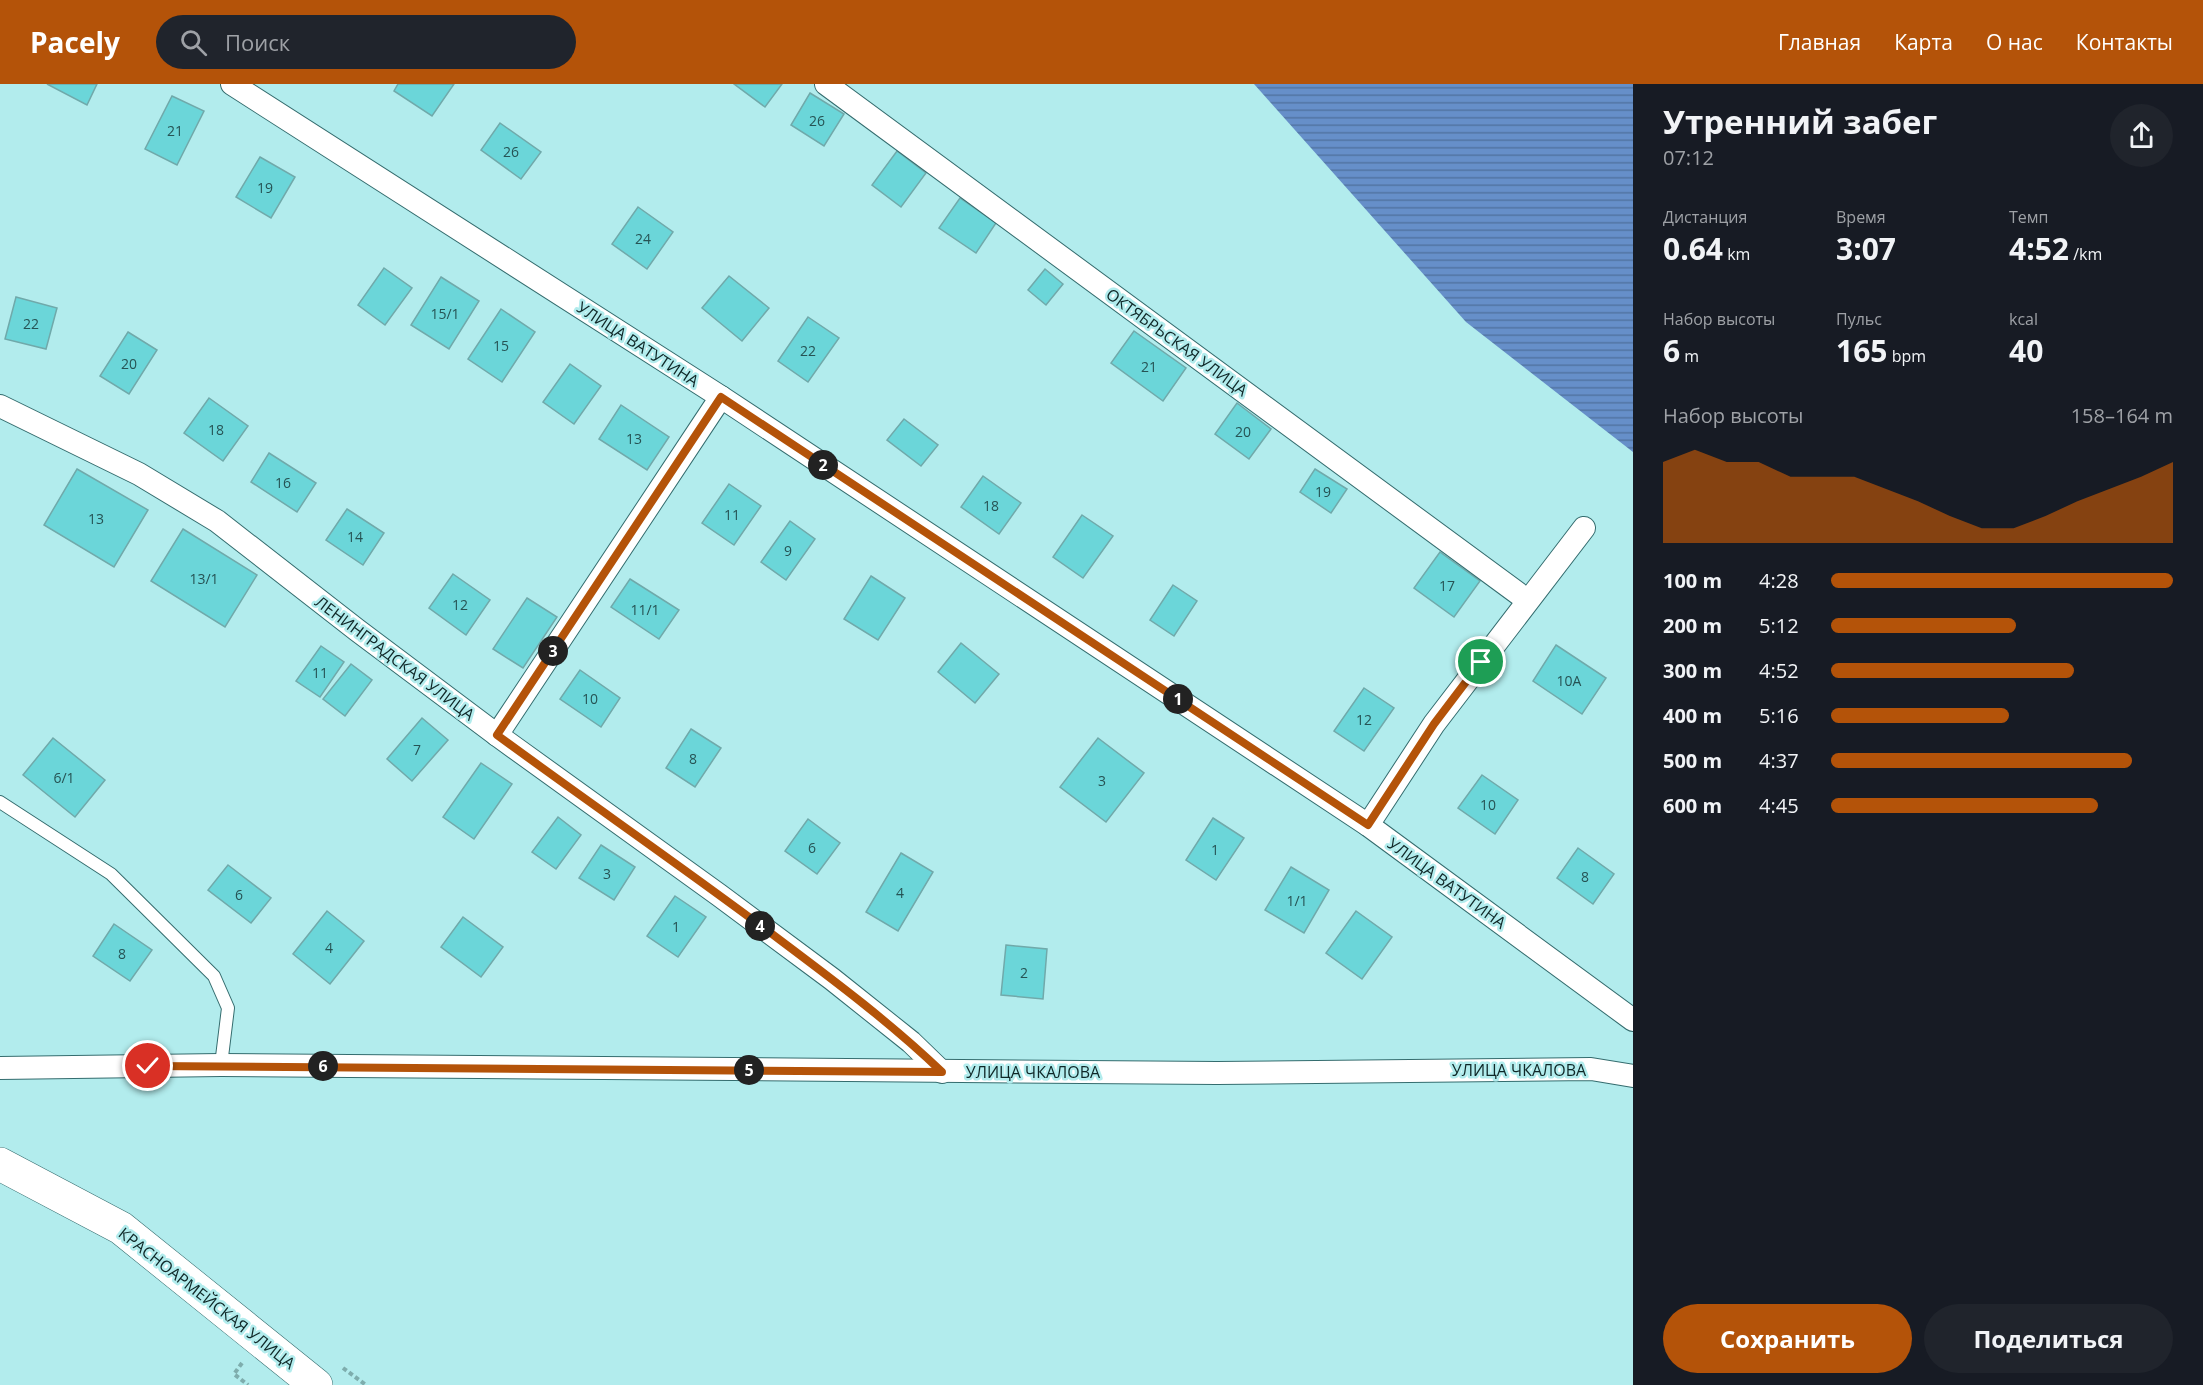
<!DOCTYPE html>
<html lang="ru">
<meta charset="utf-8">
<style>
:root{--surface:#171b24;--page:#20242c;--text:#f1f3f6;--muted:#9ea1a6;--accent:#b45309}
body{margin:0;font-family:"Open Sans",sans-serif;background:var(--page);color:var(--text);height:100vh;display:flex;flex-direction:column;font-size:22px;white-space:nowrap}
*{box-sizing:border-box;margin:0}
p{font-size:20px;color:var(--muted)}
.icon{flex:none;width:33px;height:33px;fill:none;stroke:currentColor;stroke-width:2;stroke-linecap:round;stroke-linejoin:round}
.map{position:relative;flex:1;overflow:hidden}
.side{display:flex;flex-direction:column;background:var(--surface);width:570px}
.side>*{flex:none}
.pin{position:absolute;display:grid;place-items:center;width:51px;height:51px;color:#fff;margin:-26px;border:3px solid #fff;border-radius:50%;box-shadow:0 2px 6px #0007}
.km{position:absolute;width:30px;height:30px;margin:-15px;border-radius:50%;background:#222;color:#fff;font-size:16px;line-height:30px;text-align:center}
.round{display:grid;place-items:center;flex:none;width:63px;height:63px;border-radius:32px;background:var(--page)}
.overview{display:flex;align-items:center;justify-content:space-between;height:102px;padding:0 30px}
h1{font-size:33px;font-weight:700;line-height:45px}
.metrics{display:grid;grid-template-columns:repeat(3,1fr);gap:9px;height:102px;padding:6px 30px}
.metrics div{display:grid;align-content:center}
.metrics b{font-size:30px;font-weight:700}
.metrics small{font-size:16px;font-weight:400}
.metrics p{font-size:16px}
.chart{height:168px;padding:12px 30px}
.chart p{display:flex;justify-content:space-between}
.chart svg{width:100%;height:108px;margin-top:6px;fill:var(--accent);opacity:.7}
.action{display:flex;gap:12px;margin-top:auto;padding:12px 30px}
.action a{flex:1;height:69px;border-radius:36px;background:var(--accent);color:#fff;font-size:24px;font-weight:700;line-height:69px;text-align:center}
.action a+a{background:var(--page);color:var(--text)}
ul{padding:0 30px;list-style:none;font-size:20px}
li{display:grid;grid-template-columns:96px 72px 1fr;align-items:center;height:45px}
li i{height:15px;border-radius:8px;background:var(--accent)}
header{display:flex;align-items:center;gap:36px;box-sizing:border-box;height:84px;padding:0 30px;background:var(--accent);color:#fff}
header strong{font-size:28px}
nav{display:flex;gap:33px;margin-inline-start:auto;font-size:21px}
.search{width:420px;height:54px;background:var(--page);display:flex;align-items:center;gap:15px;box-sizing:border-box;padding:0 21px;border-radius:33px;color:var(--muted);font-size:22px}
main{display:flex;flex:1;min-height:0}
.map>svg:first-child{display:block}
</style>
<header>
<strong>Pacely</strong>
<div class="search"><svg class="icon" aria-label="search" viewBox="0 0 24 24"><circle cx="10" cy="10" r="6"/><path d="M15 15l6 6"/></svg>Поиск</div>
<nav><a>Главная</a><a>Карта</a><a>О нас</a><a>Контакты</a></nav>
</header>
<main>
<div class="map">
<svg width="1633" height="1301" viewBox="0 0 1633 1301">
<defs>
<pattern id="water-rules" width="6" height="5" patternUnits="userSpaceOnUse" patternTransform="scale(1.5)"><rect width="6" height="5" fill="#668fc9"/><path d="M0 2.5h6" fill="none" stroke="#5275a3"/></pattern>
</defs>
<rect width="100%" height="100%" fill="#b2eced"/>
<polygon fill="url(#water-rules)" points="1254,0 1633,0 1633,368 1466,238"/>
<g fill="#6bd6d9" stroke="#70a9aa" stroke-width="1.5">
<polygon points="47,0 97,0 87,21"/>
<polygon points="398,0 454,0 432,32 394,7"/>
<polygon points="734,0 782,0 765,23"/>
<polygon points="810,9 844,30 824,62 791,41"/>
<polygon points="172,12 204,27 177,81 145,65"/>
<polygon points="500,39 541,68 521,95 481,66"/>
<polygon points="897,67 926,89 901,123 872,101"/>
<polygon points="260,73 295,93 271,134 236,113"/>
<polygon points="960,114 996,139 976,169 939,144"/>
<polygon points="638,123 673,148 647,185 612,160"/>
<polygon points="384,184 412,204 385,241 358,221"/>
<polygon points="1045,185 1063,200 1046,221 1028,206"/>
<polygon points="729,192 769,224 742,257 702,224"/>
<polygon points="441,193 479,217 449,265 411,241"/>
<polygon points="16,213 57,224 46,265 5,255"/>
<polygon points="501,225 535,248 502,298 468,275"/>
<polygon points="808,233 839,254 808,298 778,277"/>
<polygon points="1134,247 1186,284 1163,317 1111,279"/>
<polygon points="128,248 157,266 129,310 100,292"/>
<polygon points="570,280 601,302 574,340 543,318"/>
<polygon points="209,314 248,342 223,377 184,349"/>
<polygon points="1237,319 1271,345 1249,375 1215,350"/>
<polygon points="621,321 669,353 647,386 599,355"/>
<polygon points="904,335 938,361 921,382 887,356"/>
<polygon points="269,369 316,399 297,428 251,398"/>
<polygon points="77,385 148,426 114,483 44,441"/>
<polygon points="1315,385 1347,405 1331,429 1300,408"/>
<polygon points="983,392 1021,419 999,450 961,423"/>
<polygon points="729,400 761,422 734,461 702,439"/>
<polygon points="347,425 384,449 363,481 326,456"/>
<polygon points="1082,431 1113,452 1083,494 1053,473"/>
<polygon points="790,437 815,455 786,496 761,478"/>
<polygon points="183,445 257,491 225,543 151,497"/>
<polygon points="1440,468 1480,497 1454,533 1414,504"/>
<polygon points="453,490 490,516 466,551 429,524"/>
<polygon points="871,492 905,514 878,556 844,535"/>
<polygon points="630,495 679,526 659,555 611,523"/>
<polygon points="1173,501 1197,517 1174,552 1150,536"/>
<polygon points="527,514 557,533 523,584 493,565"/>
<polygon points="961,559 999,590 975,619 938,588"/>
<polygon points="1556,561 1606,594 1582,630 1533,597"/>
<polygon points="321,562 344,578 320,613 296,597"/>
<polygon points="351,580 372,596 345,632 323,615"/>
<polygon points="580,586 620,614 601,643 560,615"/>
<polygon points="1364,604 1394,624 1364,667 1334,647"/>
<polygon points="422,634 448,656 412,697 387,675"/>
<polygon points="691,645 721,664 695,703 666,684"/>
<polygon points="53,654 105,696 75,733 23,691"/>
<polygon points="1098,654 1144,689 1106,738 1060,703"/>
<polygon points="481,679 512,700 474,755 443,733"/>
<polygon points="1482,691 1518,716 1495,750 1458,724"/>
<polygon points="558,733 581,751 556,785 532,768"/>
<polygon points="1213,734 1244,754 1216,796 1186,776"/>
<polygon points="808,735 840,759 817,790 785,767"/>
<polygon points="601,761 635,783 614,816 579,794"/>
<polygon points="1578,764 1614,790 1593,820 1557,794"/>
<polygon points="901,769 933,788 898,847 866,828"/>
<polygon points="228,781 271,814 251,839 208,806"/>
<polygon points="1291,783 1329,806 1304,849 1265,826"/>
<polygon points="675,812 706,833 678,873 647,852"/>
<polygon points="327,827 364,857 330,900 293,870"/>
<polygon points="1356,827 1392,853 1362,895 1326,869"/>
<polygon points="463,833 503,863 481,893 441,863"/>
<polygon points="114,840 152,866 130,897 93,872"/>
<polygon points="1006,861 1047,865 1043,915 1001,911"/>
</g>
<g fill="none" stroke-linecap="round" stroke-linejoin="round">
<defs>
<polyline id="lane" points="0,718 111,790 214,892 228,924 221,981"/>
<g id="street">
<polyline points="232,0 721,313 1368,741 1633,936"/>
<polyline points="826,0 1527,516"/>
<polyline points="0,322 139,390 217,437 357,546 497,651 719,811 832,895 911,958 942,988"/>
<polyline points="497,651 721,313"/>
<polyline points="1368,741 1434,640 1584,444"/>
<polyline points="0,984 221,981 1217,989 1591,985 1633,992"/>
</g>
<polyline id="secondary" points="0,1080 121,1144 316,1301"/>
</defs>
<use href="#lane" stroke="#346c6e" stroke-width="14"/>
<use href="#street" stroke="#346c6e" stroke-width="24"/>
<use href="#secondary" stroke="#346c6e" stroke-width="34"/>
<g stroke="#7eadad" stroke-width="4" stroke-dasharray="4.5 3" stroke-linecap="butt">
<polyline points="242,1279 234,1290 248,1301"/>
<polyline points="343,1284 366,1301"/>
</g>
<use href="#lane" stroke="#fff" stroke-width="12"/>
<use href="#street" stroke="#fff" stroke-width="22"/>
<use href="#secondary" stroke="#fff" stroke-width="33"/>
</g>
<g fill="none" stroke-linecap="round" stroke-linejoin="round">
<defs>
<path id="route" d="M 148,982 L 942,988 C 892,940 836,898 780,856 C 687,786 591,720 497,651 L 721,313 L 1368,741 L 1434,640 L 1481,578"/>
</defs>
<use href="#route" stroke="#fff" stroke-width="12"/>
<use href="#route" stroke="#b45309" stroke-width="8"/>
</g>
<g text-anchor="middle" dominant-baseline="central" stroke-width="5" stroke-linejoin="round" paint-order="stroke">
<g font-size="14" fill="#265354">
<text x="817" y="36">26</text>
<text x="175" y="46">21</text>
<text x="511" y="67">26</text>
<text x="265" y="103">19</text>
<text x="643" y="154">24</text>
<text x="445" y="229">15/1</text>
<text x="31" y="239">22</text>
<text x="501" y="261">15</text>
<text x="808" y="266">22</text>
<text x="129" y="279">20</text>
<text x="1149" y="282">21</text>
<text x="216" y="345">18</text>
<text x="1243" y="347">20</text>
<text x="634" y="354">13</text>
<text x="283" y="398">16</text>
<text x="1323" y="407">19</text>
<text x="991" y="421">18</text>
<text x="732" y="430">11</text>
<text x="96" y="434">13</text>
<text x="355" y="452">14</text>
<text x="788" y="466">9</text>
<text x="204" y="494">13/1</text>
<text x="1447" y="501">17</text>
<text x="460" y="520">12</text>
<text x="645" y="525">11/1</text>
<text x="320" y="588">11</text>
<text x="1569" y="596">10А</text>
<text x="590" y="614">10</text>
<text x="1364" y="635">12</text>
<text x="417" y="665">7</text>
<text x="693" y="674">8</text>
<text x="64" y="693">6/1</text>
<text x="1102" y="696">3</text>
<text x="1488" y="720">10</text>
<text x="812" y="763">6</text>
<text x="1215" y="765">1</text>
<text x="607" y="789">3</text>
<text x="1585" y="792">8</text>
<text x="900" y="808">4</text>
<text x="239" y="810">6</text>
<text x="1297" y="816">1/1</text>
<text x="676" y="842">1</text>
<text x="329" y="863">4</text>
<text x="122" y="869">8</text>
<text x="1024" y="888">2</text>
</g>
<g font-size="16" fill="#0f2727" stroke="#b2eced">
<text transform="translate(1177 258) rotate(36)">ОКТЯБРЬСКАЯ УЛИЦА</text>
<text transform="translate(638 260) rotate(33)">УЛИЦА ВАТУТИНА</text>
<text transform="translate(395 574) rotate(37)">ЛЕНИНГРАДСКАЯ УЛИЦА</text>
<text transform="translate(1447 799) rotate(36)">УЛИЦА ВАТУТИНА</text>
<text x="1519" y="986">УЛИЦА ЧКАЛОВА</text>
<text x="1033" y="988">УЛИЦА ЧКАЛОВА</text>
<text transform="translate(207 1214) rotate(38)">КРАСНОАРМЕЙСКАЯ УЛИЦА</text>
</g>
</g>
</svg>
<div class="pin" style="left:1481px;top:578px;background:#1e9e55"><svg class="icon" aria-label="arrive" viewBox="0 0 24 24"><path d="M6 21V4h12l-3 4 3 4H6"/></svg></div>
<div class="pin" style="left:148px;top:982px;background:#d93025"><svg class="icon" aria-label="check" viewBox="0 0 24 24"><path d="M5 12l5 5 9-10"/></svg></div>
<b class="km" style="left:1178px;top:615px">1</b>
<b class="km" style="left:823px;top:381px">2</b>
<b class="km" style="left:553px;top:567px">3</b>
<b class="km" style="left:760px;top:842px">4</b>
<b class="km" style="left:749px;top:986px">5</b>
<b class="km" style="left:323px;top:982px">6</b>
</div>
<section class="side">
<div class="overview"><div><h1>Утренний забег</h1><p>07:12</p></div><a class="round"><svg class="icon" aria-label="share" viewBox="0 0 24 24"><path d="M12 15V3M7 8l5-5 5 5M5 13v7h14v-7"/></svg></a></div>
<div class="metrics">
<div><p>Дистанция</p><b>0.64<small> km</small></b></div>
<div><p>Время</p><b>3:07</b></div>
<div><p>Темп</p><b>4:52<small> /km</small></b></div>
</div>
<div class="metrics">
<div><p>Набор высоты</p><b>6<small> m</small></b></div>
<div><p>Пульс</p><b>165<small> bpm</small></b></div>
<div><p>kcal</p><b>40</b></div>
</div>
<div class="chart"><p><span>Набор высоты</span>158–164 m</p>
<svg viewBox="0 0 160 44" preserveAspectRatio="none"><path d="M0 44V11L10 6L20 11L30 11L40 17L50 17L60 17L70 22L80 27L90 33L100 38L110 38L120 33L130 27L140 22L150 17L160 11V44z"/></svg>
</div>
<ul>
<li><b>100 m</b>4:28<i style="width:100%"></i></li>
<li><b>200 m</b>5:12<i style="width:54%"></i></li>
<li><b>300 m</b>4:52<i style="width:71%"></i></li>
<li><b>400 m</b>5:16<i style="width:52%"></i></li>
<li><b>500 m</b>4:37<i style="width:88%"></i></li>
<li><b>600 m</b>4:45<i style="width:78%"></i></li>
</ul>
<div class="action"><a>Сохранить</a><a>Поделиться</a></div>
</section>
</main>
